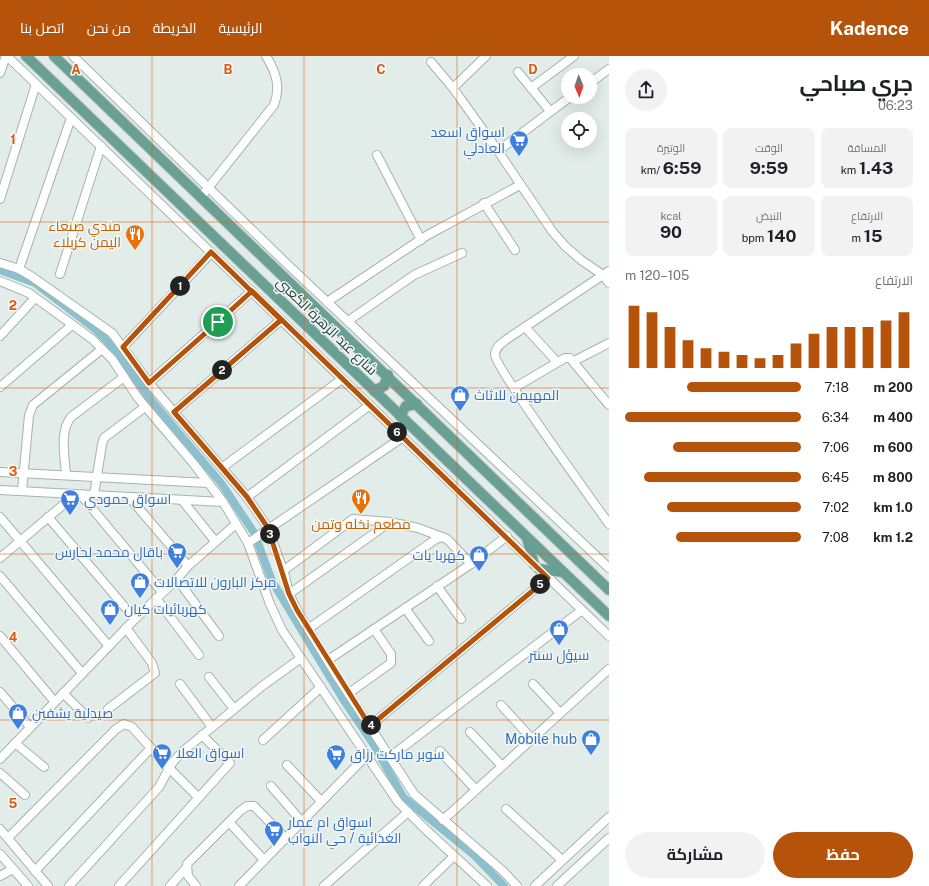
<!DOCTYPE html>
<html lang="ar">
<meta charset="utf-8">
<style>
:root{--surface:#fff;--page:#f2f2f2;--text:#202124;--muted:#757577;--accent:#b45309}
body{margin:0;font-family:"Public Sans",Cairo,sans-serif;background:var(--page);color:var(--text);direction:rtl;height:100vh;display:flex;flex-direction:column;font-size:15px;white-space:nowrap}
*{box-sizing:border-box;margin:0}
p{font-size:13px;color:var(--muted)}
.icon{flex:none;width:22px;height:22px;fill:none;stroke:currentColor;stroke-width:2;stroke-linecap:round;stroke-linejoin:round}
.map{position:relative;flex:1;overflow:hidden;direction:ltr}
.details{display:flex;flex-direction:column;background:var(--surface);width:320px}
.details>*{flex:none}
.needle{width:26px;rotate:178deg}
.controls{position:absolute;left:561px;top:12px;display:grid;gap:8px}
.controls a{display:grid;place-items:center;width:36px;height:36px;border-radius:50%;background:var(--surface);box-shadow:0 4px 16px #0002;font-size:20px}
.pin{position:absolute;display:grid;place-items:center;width:34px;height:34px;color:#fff;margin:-17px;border:2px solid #fff;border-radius:50%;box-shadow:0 1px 4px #0007}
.km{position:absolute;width:20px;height:20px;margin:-10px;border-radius:50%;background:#222;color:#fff;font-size:11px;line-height:20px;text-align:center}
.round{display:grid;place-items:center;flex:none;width:42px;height:42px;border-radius:21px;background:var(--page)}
.overview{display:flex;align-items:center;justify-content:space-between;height:68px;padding:0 16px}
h1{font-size:22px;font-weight:700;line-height:30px}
.figures{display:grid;grid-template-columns:repeat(3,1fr);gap:6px;height:68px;padding:4px 16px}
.figures div{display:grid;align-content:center;border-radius:8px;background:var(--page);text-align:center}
.figures b{font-size:17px;font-weight:700}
.figures small{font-size:11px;font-weight:400}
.figures p{font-size:11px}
.chart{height:112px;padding:8px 16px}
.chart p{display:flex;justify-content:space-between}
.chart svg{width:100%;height:72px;margin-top:4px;stroke:var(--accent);stroke-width:6}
.cta{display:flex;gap:8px;margin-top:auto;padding:8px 16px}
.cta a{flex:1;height:46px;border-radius:24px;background:var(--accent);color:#fff;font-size:16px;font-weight:700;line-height:46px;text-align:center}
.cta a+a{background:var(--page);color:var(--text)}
ul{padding:0 16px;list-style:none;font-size:13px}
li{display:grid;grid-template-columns:64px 48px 1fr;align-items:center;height:30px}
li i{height:10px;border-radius:5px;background:var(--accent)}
header{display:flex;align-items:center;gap:24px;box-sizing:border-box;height:56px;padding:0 20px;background:var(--accent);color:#fff}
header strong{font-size:19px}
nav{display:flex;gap:22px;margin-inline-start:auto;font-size:14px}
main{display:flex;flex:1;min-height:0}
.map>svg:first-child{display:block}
</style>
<header>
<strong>Kadence</strong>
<nav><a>الرئيسية</a><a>الخريطة</a><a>من نحن</a><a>اتصل بنا</a></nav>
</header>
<main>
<section class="details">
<div class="overview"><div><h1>جري صباحي</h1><p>06:23</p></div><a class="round"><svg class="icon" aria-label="share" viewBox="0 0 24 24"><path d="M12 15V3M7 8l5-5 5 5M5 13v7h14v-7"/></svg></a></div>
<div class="figures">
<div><p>المسافة</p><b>1.43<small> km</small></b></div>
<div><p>الوقت</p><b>9:59</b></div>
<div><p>الوتيرة</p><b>6:59<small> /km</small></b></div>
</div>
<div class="figures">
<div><p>الارتفاع</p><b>15<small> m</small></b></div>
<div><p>النبض</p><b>140<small> bpm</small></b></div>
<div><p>kcal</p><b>90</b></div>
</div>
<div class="chart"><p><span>الارتفاع</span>105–120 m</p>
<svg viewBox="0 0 160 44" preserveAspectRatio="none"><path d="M5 44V6M15 44V10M25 44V19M35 44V27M45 44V32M55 44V34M65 44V36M75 44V38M85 44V36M95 44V29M105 44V23M115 44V19M125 44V19M135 44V19M145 44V15M155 44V10"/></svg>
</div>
<ul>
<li><b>200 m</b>7:18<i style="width:65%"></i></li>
<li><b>400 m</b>6:34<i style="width:100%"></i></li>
<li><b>600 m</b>7:06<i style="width:73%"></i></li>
<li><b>800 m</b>6:45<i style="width:89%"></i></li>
<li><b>1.0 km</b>7:02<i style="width:76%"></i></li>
<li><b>1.2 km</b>7:08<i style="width:71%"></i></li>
</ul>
<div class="cta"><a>حفظ</a><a>مشاركة</a></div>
</section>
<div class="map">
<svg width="609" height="830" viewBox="0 0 609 830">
<rect width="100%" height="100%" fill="#e2ece8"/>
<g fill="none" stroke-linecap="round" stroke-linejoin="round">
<g stroke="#8dc0ce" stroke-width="8">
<polyline points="0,214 35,227 94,272 108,286 151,344 221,427 253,475"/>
<polyline points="258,487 272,525 343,643 374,689 403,741 475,800 504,830"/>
</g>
<defs>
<g id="minor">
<polyline points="7,0 609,580"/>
<polyline points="73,0 285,206 609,512"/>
<polyline points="431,6 453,32 498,95 552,175 565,190 581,204 603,219 609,227"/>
<polyline points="518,16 550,55"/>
<polyline points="0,17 6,0"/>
<polyline points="590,27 609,13"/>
<polyline points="453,32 486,0"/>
<polyline points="531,32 574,0"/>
<polyline points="498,95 570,41"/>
<polyline points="377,99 421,184"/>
<path d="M 201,141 L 274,49 C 281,31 276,16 266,0"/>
<polyline points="0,143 36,28"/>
<polyline points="484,147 515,194"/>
<polyline points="0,207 19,213 31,220 112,277 149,327 247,441 268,472 285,520 289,538 297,554 335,617 414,738 503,815 517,830"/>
<polyline points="19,213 71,62"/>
<path d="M 609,215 L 507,283 C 502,287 495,291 495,299 C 495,311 595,448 609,468"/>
<polyline points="60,218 101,90"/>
<polyline points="0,225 29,237 92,283 112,303 138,342 193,407 223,446 248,487 270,548 282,574 398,746 425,773 487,830"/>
<polyline points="327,246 426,180 520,129"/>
<polyline points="348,265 414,219 462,197"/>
<polyline points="525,271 557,306"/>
<polyline points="0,280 35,242"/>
<polyline points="123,291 211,197"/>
<polyline points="574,305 609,287"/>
<polyline points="149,327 252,235"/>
<polyline points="0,331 72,269"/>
<polyline points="514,332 565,302 570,302 609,349"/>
<polyline points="174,356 281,264"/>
<polyline points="223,411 342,323"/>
<polyline points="0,416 208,427"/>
<path d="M 66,419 C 65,401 59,376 71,361 L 124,321"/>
<polyline points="0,434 223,446"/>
<polyline points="22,435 29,359 33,349 102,293"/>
<polyline points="80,438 162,536"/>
<polyline points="94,439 102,388 104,382 145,351"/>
<polyline points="129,441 188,510"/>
<polyline points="247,441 370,349"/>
<polyline points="182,444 215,485"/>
<polyline points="0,461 108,589"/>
<polyline points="48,461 135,563"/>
<polyline points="248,487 403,381"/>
<polyline points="0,502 76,438"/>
<polyline points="283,515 353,463 390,466 418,472 442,481"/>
<polyline points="0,520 82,617"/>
<polyline points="177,523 219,580"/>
<polyline points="437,530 461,563"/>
<polyline points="289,538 390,466"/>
<polyline points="156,542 199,599"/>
<polyline points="405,552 429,585"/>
<polyline points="308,573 436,483 442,481 447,483 471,508"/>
<polyline points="0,580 54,645"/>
<polyline points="328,604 471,508 507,480"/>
<polyline points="209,621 234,653"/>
<polyline points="180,628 212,671"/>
<polyline points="533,628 560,657"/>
<polyline points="0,636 30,671"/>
<polyline points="63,637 88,662"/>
<polyline points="349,637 391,607 391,598 374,573"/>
<polyline points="501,649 532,683"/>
<polyline points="108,653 155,617 152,607 126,572"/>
<polyline points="370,670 548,522"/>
<polyline points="470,676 502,710"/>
<polyline points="263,684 321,631"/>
<polyline points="15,687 44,711"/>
<polyline points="440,695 476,734"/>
<polyline points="390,701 582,554"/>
<polyline points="0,703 135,563 177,523 188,510 236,468"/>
<polyline points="287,709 321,745"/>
<polyline points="0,717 25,739"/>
<polyline points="271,730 302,766"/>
<polyline points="506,753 562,804"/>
<polyline points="443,764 609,613"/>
<polyline points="229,766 264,804"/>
<polyline points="0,773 48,830"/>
<polyline points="8,782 116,673 124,668 132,671 170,713 198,741"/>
<polyline points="0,798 28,830"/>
<polyline points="35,815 151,692"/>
<polyline points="0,820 13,813"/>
<polyline points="69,830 159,731 172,707 182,696 261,631 301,602"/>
<polyline points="119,830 230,707 202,679"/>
<polyline points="170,830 187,811"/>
<polyline points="196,830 188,820 187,808 240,755 247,750 254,750 286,783"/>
<polyline points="239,830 367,699"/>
<polyline points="324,830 408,756"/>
<polyline points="423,830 454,800"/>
<polyline points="535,830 609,761"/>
<polyline points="557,830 609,782"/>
</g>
<g id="major">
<polyline points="26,0 609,560"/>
<polyline points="54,0 609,534"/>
<polyline points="374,335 384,330 388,319"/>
<polyline points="400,360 406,350 417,348"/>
<polyline points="527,482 534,508"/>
<polyline points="539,513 563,516"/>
</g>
</defs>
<use href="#minor" stroke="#a5b4af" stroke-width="10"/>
<use href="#major" stroke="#c1c8c7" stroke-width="12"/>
<use href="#minor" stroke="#fff" stroke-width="8"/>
<use href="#major" stroke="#699f94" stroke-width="10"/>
</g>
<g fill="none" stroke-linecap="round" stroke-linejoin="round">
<defs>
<polyline id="route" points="218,266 149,327 123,291 211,196 281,264 174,356 247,441 268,472 289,538 297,554 370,670 548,522 252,235 218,266"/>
</defs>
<use href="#route" stroke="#fff" stroke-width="8"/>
<use href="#route" stroke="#b45309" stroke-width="5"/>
</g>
<path fill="none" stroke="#de580e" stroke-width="1" stroke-opacity="0.55" d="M 152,0 L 152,830M 304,0 L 304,830M 457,0 L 457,830M 0,166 L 609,166M 0,332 L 609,332M 0,498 L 609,498M 0,664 L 609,664"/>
<defs>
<symbol id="supermarket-pin" viewBox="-11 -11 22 30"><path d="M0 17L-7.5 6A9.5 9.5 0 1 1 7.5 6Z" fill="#3f7fe0" stroke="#f2f8f6"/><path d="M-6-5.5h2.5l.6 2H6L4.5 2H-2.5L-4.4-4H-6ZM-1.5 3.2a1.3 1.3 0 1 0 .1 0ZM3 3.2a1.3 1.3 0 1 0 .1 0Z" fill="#fff"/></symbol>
<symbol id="restaurant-pin" viewBox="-11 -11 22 30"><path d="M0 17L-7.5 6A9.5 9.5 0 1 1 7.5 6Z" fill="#e8710a" stroke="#f2f8f6"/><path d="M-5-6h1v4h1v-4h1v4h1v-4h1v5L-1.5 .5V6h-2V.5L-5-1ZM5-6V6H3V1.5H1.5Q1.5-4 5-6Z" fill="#fff"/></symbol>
<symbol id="shop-pin" viewBox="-11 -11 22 30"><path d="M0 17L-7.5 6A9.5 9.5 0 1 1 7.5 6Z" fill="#3f7fe0" stroke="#f2f8f6"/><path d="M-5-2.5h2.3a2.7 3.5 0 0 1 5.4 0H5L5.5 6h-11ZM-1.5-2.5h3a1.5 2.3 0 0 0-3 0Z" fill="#fff"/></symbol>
</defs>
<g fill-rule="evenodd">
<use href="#supermarket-pin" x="508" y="73" width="22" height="30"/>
<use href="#restaurant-pin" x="124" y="167" width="22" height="30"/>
<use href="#shop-pin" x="449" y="328" width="22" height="30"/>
<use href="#restaurant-pin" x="350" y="431" width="22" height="30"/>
<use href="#supermarket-pin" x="59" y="432" width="22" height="30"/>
<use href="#supermarket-pin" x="166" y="485" width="22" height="30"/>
<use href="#shop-pin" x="468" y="488" width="22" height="30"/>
<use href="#shop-pin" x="129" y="515" width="22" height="30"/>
<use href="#shop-pin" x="99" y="542" width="22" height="30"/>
<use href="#shop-pin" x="548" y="562" width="22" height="30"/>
<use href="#shop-pin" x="7" y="646" width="22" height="30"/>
<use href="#shop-pin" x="580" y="672" width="22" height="30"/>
<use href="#supermarket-pin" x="151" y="686" width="22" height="30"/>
<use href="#supermarket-pin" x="325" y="687" width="22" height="30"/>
<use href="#supermarket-pin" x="263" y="763" width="22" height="30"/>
</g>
<g text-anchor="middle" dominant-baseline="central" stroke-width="3" stroke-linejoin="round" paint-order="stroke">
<g font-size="14" fill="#366cbe" stroke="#f2f8f6" text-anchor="start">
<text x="505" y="76" text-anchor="end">اسواق اسعد<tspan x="505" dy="16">العادلي</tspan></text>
<text x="474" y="339">المهيمن للاثاث</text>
<text x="84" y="443">اسواق حمودي</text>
<text x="163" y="496" text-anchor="end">باقال محمد لحارس</text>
<text x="465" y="499" text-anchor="end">كهربا يات</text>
<text x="154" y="526">مركز البارون للاتصالات</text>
<text x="124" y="553">كهربائيات كيان</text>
<text x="559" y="599" text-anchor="middle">سيؤل سنتر</text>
<text x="32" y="657">صيدلية يشفينِ</text>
<text x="577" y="683" text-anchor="end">Mobile hub</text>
<text x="176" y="697">اسواق العلا</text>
<text x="350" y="698">سوبر ماركت رزاق</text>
<text x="288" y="766">اسواق ام عمار<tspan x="288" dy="16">الغذائية / حي النواب</tspan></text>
</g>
<g font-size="14" fill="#c56008" stroke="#f2f8f6" text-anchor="end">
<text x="121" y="170">مندي صنعاء<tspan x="121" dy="16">اليمن كربلاء</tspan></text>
<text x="361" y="468" text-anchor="middle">مطعم نخله وتمن</text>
</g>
<g font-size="14" fill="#233c36" stroke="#f2f8f6">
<text transform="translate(327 270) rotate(44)">شارع عبد الزهرة الكعبي</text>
</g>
</g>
<g font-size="13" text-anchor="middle" font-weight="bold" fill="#de580e" stroke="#f2f8f6" stroke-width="3" stroke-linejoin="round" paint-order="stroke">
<text x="76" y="18">A</text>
<text x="228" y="18">B</text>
<text x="381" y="18">C</text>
<text x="533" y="18">D</text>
<text x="13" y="88">1</text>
<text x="13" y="254">2</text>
<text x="13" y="420">3</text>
<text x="13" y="586">4</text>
<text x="13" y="752">5</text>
</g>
</svg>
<div class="controls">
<a><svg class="needle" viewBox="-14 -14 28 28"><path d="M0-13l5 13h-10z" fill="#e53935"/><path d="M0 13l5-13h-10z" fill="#757577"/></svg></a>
<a><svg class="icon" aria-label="locate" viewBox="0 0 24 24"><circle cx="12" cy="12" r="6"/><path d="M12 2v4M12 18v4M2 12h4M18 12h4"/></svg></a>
</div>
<div class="pin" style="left:218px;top:266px;background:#1e9e55"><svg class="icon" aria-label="arrive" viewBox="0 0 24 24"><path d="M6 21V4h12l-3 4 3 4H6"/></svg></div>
<b class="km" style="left:180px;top:230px">1</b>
<b class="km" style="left:222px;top:314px">2</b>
<b class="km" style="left:270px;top:478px">3</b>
<b class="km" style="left:371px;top:669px">4</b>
<b class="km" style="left:540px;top:528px">5</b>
<b class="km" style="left:397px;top:376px">6</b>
</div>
</main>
